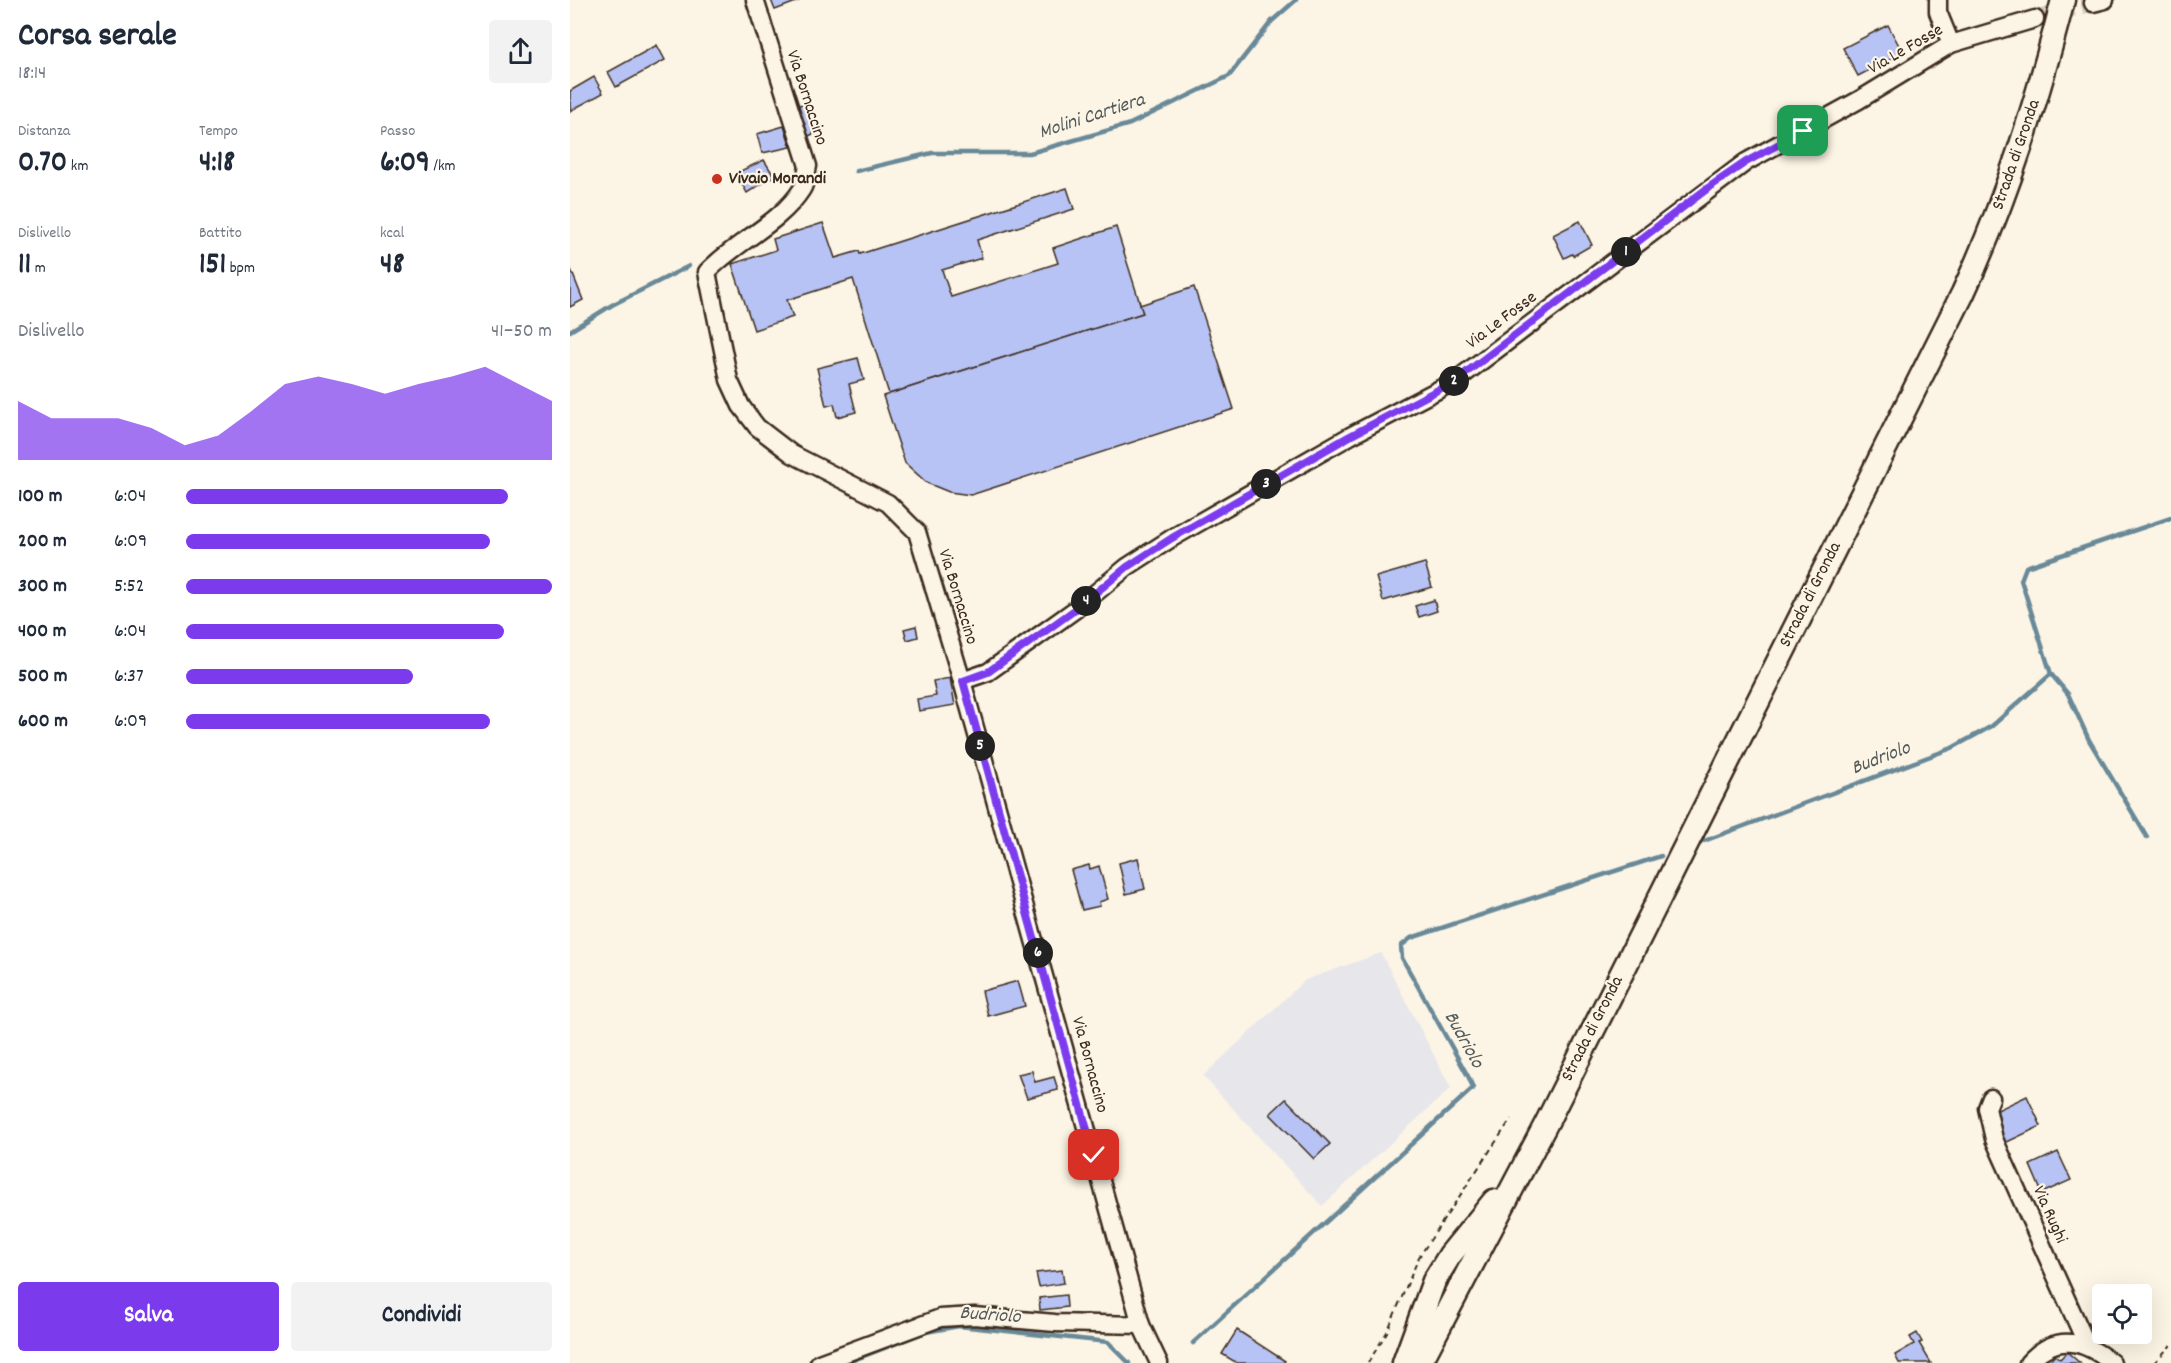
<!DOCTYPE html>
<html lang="it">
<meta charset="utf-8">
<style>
:root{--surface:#fff;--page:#f2f2f3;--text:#1f2937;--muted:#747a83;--accent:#7c3aed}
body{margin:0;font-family:Dekko,sans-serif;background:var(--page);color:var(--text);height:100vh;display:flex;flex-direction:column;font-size:22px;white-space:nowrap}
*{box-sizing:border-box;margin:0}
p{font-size:20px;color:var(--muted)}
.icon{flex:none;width:33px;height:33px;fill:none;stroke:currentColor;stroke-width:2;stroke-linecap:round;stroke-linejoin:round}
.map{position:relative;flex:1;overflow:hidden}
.panel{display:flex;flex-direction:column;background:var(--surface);width:570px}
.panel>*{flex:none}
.controls{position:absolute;left:1522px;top:1284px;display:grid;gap:12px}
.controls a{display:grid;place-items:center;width:60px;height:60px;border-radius:6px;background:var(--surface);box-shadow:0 6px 24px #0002;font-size:30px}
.pin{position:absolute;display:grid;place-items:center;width:51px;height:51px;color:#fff;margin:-26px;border-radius:12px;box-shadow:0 3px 9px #0006}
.km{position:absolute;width:30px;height:30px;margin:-15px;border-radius:50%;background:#222;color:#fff;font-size:16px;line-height:30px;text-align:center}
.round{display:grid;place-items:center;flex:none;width:63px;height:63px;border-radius:6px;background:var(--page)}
.headline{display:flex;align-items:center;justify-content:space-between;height:102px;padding:0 18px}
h1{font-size:33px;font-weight:700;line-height:45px}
.metrics{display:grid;grid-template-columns:repeat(3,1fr);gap:9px;height:102px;padding:6px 18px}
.metrics div{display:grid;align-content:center}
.metrics b{font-size:30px;font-weight:700}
.metrics small{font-size:16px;font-weight:400}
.metrics p{font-size:16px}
.chart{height:168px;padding:12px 18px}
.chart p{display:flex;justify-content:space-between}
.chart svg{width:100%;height:108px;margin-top:6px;fill:var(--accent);opacity:.7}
.action{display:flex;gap:12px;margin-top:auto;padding:12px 18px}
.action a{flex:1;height:69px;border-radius:6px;background:var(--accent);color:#fff;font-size:24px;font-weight:700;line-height:69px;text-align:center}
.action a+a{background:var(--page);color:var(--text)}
ul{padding:0 18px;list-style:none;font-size:20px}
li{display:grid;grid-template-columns:96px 72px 1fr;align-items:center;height:45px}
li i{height:15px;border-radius:8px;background:var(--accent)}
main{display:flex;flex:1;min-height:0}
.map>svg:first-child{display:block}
</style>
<main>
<section class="panel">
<div class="headline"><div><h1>Corsa serale</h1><p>18:14</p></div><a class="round"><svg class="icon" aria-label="share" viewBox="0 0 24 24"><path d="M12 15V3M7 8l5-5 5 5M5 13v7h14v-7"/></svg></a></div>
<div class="metrics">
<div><p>Distanza</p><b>0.70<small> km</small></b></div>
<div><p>Tempo</p><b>4:18</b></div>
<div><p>Passo</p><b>6:09<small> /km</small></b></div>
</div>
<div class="metrics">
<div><p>Dislivello</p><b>11<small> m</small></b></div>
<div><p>Battito</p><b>151<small> bpm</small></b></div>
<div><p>kcal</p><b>48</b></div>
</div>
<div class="chart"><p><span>Dislivello</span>41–50 m</p>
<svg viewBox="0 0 160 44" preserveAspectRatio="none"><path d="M0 44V20L10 27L20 27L30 27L40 31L50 38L60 34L70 24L80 13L90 10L100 13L110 17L120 13L130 10L140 6L150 13L160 20V44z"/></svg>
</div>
<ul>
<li><b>100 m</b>6:04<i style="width:88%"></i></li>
<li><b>200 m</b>6:09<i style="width:83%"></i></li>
<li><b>300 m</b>5:52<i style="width:100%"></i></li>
<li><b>400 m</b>6:04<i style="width:87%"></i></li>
<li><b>500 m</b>6:37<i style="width:62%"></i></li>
<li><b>600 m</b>6:09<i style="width:83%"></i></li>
</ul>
<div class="action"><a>Salva</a><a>Condividi</a></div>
</section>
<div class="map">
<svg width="1601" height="1363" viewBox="0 0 1601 1363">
<rect width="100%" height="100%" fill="#fcf5e5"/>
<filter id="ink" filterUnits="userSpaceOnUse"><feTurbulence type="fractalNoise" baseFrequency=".0167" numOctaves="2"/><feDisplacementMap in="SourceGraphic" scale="12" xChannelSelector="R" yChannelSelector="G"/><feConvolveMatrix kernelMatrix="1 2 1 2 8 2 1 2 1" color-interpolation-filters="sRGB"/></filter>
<g filter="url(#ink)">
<polygon fill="#e7e6ea" points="811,953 881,1088 752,1206 633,1076 735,980"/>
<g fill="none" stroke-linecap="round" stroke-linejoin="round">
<g stroke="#698998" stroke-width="4.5">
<polyline points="286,171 362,153 460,153 560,124 659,76 702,21 726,0"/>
<polyline points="0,331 42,305 119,266"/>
<polyline points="1481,674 1451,580 1456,567 1601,518"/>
<polyline points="1134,841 1382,748 1422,726 1481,674 1498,694 1519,740 1577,837"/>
<polyline points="623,1343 903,1088 899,1078 832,958 831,946 841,938 1091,856"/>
<polyline points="276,1363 356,1332 389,1326 538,1342 559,1363"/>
</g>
</g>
<g fill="#b7c3f4" stroke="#3b2a1e" stroke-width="1.5">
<polygon points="201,0 231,0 205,10"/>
<polygon points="1318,25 1333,53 1288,76 1273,48"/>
<polygon points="87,45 95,60 46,87 38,72"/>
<polygon points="24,77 33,93 0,111 0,91"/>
<polygon points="236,102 250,131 234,138 221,109"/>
<polygon points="214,126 221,147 192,153 187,134"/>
<polygon points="194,160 204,176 177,193 166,173"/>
<polygon points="497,188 504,209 407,240 412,258 372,270 381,297 488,263 483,248 546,227 573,313 319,394 283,279 217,300 223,317 184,330 162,264 206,250 203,239 253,223 265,258 289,251 290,254"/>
<polygon points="1010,221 1022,245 1003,256 1002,254 994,258 983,235"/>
<polygon points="0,267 13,300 0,307"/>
<polygon points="624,287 664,409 401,495 379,492 357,483 335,463 313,396 573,313 570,305"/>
<polygon points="288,358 294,380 279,384 286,412 267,417 264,404 256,406 247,368"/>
<polygon points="855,563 862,587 813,601 806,577"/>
<polygon points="864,600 867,611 849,617 845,606"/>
<polygon points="346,626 348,637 337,640 334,629"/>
<polygon points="380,678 385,705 349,711 347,699 366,696 363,681"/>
<polygon points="568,858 575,889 556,894 549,863"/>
<polygon points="519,865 520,869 529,866 538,899 529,902 530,906 512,910 501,870"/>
<polygon points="448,981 455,1006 418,1016 412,991"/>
<polygon points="462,1071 465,1082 484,1077 488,1090 457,1098 448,1074"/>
<polygon points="1457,1096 1471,1126 1435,1143 1421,1113"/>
<polygon points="716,1099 760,1144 744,1159 700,1114"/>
<polygon points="1488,1152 1501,1180 1472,1193 1460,1165"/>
<polygon points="492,1270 494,1283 469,1287 466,1273"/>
<polygon points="496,1295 497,1307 470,1310 469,1298"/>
<polygon points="667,1330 715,1361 713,1363 667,1363 652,1354"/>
<polygon points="1347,1333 1352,1342 1349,1343 1361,1363 1329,1363 1325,1355 1344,1344 1340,1337"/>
<polygon points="1497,1352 1510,1363 1478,1363 1485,1355 1490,1359"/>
</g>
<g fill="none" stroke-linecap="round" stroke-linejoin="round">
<polyline stroke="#d5ccbd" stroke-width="16" stroke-dasharray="16 8" stroke-linecap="butt" points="1465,19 1523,3"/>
<defs>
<g id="street">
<path d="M 185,0 L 238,166 C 236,173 236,183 232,189 C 209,225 166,241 137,272 L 159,380 L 171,406 L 187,427 L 222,454 L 318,503 L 347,532 L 392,681 L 571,1325 L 589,1363"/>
<polyline points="1368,0 1368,12 1381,44"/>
<polyline points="1523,3 1535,0"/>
<polyline points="392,681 418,672 506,609 557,567 602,538 780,436 885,381 1176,162 1289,100 1381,44 1465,19"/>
<polyline points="1421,1098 1417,1108 1424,1139 1517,1345"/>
<polyline points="249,1363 370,1318 404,1316 485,1323 571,1325"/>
<path d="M 1458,1363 C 1486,1332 1514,1340 1542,1363"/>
</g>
<g id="secondary">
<polyline points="834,1363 864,1281 880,1255 924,1201"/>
<path d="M 850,1363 L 976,1124 L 1393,293 C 1437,198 1467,101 1493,0"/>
</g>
</defs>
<use href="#street" stroke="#3b2a1e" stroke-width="21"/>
<use href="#secondary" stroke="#3b2a1e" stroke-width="27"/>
<g stroke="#3b2a1e" stroke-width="2" stroke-dasharray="6 4.5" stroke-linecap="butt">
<polyline points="798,1363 817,1332 849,1257 941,1119"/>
<polyline points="1584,1363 1601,1345"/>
</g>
<use href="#street" stroke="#fcf5e5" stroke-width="16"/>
<use href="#secondary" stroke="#fcf5e5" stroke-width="22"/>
</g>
</g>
<g fill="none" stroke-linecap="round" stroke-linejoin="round" filter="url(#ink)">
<defs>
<polyline id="route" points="524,1155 393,681 418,672 506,609 557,567 602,538 780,436 885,381 1138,188 1176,162 1233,131"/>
</defs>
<use href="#route" stroke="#fff" stroke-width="12"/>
<use href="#route" stroke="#7c3aed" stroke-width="8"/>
</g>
<circle fill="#c8321e" stroke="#fcf5e5" stroke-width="2" cx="147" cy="179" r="6"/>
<g text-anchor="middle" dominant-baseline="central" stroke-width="4.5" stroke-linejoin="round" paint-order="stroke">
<g font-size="18" fill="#3b2a1e" stroke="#fcf5e5">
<text transform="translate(1336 50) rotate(-30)">Via Le Fosse</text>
<text transform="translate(236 98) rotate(72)">Via Bornaccino</text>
<text transform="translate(1447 155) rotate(-71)">Strada di Gronda</text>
<text transform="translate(932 321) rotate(-37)">Via Le Fosse</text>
<text transform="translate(1241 595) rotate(-63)">Strada di Gronda</text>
<text transform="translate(387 597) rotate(73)">Via Bornaccino</text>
<text transform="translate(1023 1029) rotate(-63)">Strada di Gronda</text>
<text transform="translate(519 1065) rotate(75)">Via Bornaccino</text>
<text transform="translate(1479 1215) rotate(66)">Via Rughi</text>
</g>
<g font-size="18" font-weight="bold" fill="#3b2a1e" stroke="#fcf5e5" text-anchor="start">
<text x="159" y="179">Vivaio Morandi</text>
</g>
<g font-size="20" font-style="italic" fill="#525a5b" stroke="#fcf5e5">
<text transform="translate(522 117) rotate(-18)">Molini Cartiera</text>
<text transform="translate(1311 759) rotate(-21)">Budriolo</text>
<text transform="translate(893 1040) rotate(61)">Budriolo</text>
<text transform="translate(420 1316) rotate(4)">Budriolo</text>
</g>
</g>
</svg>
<div class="controls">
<a><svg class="icon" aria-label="locate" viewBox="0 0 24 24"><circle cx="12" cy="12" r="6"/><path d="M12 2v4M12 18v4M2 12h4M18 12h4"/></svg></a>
</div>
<div class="pin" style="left:1233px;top:131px;background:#1e9e55"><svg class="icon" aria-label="arrive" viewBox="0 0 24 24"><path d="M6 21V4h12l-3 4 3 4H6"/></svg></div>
<div class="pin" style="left:524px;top:1155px;background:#d93025"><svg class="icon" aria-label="check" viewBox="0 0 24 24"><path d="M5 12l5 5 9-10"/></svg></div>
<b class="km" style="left:1056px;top:252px">1</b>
<b class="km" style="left:884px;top:381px">2</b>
<b class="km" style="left:696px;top:484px">3</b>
<b class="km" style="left:516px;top:601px">4</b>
<b class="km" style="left:410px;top:746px">5</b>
<b class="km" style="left:468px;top:953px">6</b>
</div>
</main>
